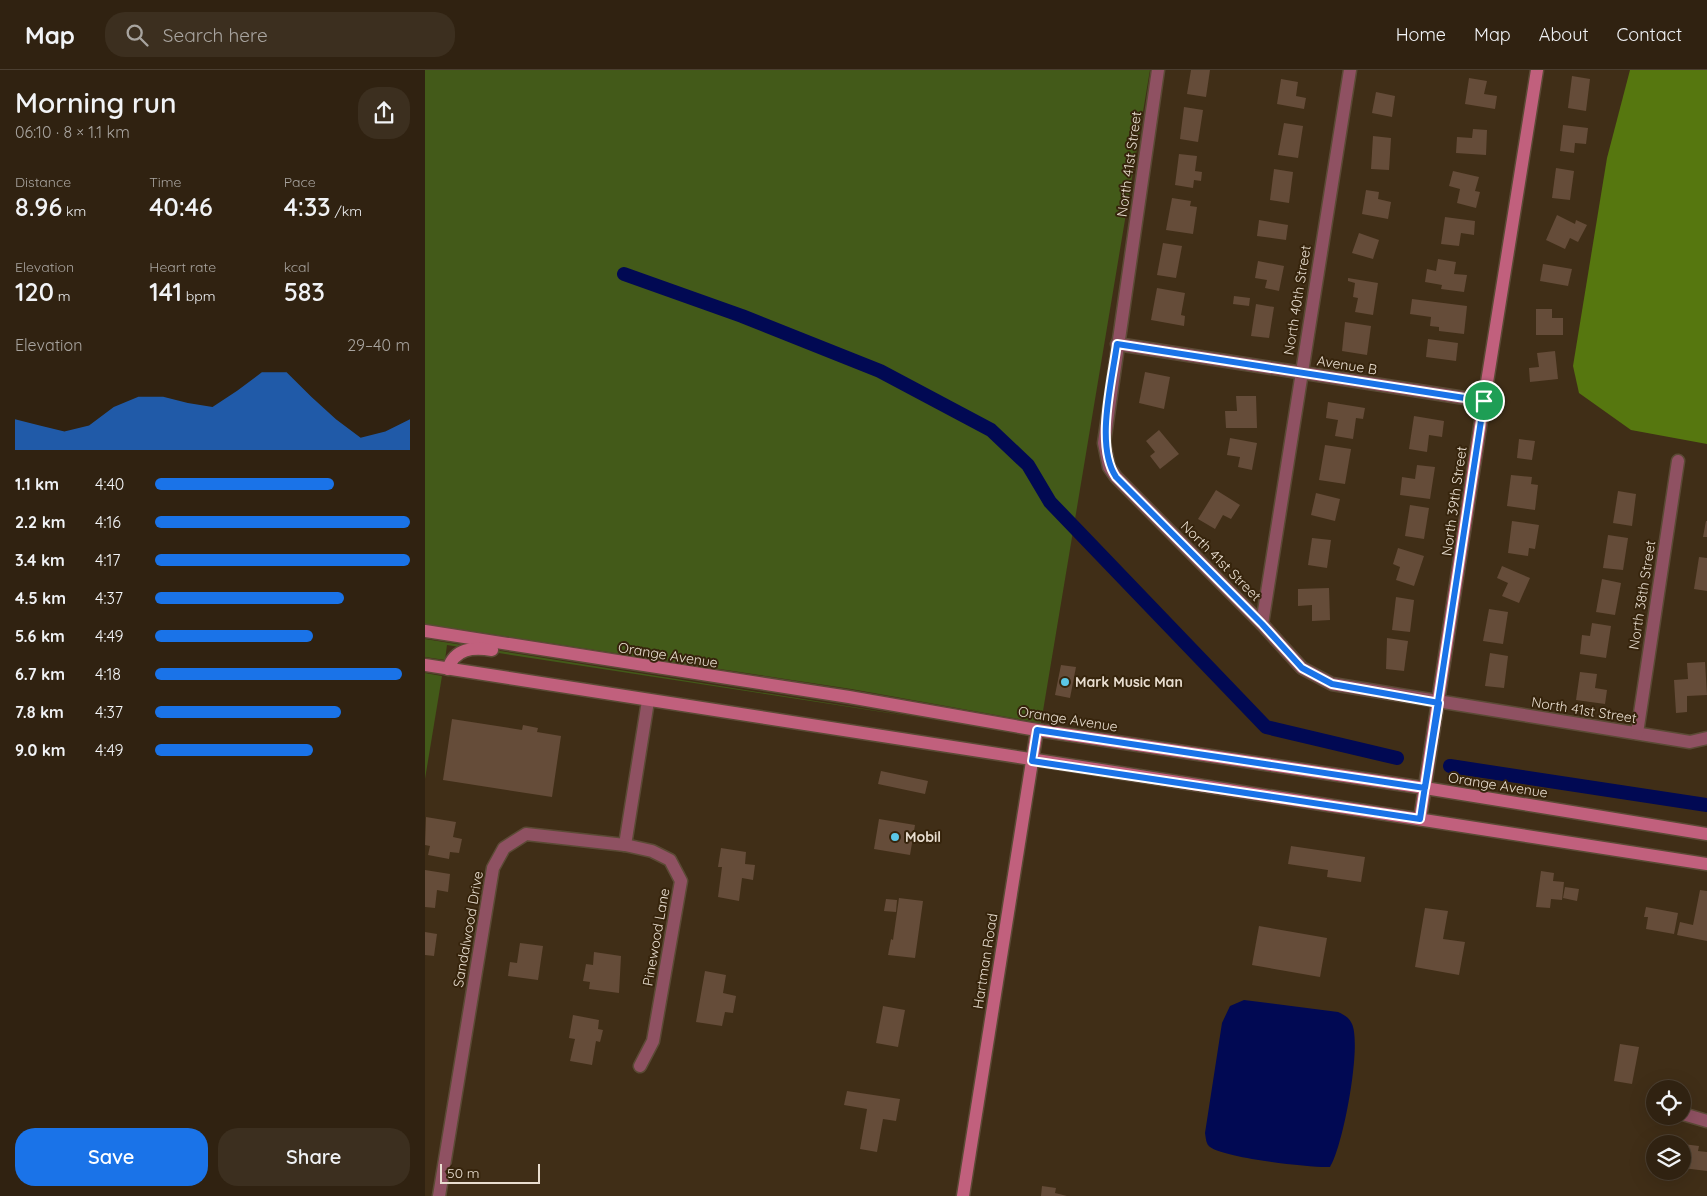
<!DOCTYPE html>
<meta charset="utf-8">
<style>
:root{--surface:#302211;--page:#3c2f1f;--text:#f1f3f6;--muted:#a8a49f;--line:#4b3f31;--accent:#1a73e8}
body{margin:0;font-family:Quicksand,sans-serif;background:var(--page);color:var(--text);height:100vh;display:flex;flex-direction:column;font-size:19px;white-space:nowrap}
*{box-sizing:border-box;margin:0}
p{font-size:16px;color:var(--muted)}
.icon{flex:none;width:28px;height:28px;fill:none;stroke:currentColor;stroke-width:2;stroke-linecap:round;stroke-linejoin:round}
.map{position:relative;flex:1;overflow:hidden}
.side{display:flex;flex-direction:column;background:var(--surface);width:425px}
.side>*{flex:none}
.controls{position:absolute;left:1221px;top:1010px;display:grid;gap:10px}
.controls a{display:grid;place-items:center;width:45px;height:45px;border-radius:50%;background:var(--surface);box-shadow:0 5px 20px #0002,0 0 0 1px var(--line);font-size:25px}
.scale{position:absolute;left:15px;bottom:12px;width:100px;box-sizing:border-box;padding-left:5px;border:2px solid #e9ded0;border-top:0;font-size:14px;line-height:18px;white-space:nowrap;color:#e9ded0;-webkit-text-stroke:4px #36240c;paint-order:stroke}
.pin{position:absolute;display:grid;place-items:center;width:42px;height:42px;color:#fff;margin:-21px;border:2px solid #fff;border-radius:50%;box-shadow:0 1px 5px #0007}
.round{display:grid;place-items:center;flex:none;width:52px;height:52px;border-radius:20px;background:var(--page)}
.overview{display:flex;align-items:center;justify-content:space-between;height:85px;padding:0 15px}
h1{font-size:28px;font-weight:600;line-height:38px}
.metrics{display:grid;grid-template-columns:repeat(3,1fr);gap:8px;height:85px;padding:5px 15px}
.metrics div{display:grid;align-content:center}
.metrics b{font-size:25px;font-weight:600}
.metrics small{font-size:14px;font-weight:400}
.metrics p{font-size:14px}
.chart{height:140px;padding:10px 15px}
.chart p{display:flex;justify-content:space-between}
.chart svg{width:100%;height:90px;margin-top:5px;fill:var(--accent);opacity:.7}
.cta{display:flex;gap:10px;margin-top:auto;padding:10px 15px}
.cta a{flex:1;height:58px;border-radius:20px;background:var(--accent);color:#fff;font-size:20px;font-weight:600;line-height:58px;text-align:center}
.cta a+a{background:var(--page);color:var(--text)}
ul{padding:0 15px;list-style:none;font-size:16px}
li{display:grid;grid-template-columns:80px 60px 1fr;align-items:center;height:38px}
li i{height:12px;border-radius:6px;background:var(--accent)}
header{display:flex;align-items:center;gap:30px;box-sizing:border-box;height:70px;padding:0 25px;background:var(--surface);border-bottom:1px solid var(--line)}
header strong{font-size:24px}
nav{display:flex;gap:28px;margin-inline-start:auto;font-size:18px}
.search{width:350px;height:45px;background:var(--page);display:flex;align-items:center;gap:12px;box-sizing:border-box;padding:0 18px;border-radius:20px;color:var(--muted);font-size:19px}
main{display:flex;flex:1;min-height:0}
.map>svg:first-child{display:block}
</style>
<header>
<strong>Map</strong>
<div class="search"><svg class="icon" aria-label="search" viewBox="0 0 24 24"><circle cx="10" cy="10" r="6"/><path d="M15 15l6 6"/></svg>Search here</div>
<nav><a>Home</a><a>Map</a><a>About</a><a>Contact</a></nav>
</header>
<main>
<section class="side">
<div class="overview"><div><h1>Morning run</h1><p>06:10 · 8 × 1.1 km</p></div><a class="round"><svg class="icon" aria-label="share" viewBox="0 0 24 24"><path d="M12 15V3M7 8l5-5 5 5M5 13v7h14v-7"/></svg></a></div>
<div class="metrics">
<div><p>Distance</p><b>8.96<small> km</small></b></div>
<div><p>Time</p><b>40:46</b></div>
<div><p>Pace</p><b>4:33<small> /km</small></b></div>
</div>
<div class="metrics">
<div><p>Elevation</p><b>120<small> m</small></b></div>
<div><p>Heart rate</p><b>141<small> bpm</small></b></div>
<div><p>kcal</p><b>583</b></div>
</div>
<div class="chart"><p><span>Elevation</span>29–40 m</p>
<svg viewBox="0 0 160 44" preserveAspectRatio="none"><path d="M0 44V29L10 32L20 35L30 32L40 23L50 18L60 18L70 21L80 23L90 15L100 6L110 6L120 18L130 29L140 38L150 35L160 29V44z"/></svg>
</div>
<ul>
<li><b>1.1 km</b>4:40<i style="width:70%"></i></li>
<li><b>2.2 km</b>4:16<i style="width:100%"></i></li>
<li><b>3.4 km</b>4:17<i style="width:100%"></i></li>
<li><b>4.5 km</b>4:37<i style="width:74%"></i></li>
<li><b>5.6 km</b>4:49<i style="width:62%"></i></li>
<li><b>6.7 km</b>4:18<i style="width:97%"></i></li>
<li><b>7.8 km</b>4:37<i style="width:73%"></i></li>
<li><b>9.0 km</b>4:49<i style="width:62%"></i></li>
</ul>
<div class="cta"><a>Save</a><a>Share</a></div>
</section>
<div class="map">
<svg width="1282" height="1126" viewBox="0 0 1282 1126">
<rect width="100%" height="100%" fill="#402e17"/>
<g fill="#435a19">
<polygon points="0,0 725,0 616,653 426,619 0,554"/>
<polygon points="0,569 522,652 22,575 20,590 0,587"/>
<polygon points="0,603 17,606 0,709"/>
</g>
<polygon fill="#56770f" points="1205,0 1282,0 1282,374 1206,360 1154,323 1148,296 1182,88"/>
<path fill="#010953" d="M 819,930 L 913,942 C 919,945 924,947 927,954 C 937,976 918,1077 905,1097 C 885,1098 800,1088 785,1077 C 781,1074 781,1069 780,1063 L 797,953 L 805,936 Z"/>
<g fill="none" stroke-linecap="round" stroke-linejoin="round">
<g stroke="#010953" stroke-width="14">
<polyline points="199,204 317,246 455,301 566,360 603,395 625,432 841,657 972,688"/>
<polyline points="1025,696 1282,735"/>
</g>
</g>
<g fill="#654c39">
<polygon points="766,0 785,0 781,27 762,24"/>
<polygon points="1147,6 1165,9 1161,41 1143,38"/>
<polygon points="1044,8 1062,11 1059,24 1072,26 1070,39 1040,34"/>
<polygon points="856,9 873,12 871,26 881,28 879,39 852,34"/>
<polygon points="951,22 970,26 967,47 947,43"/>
<polygon points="759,37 778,40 773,72 755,69"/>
<polygon points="859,53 878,56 873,88 853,85"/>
<polygon points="1138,55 1163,58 1161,74 1150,73 1149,83 1135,81"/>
<polygon points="1048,59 1062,60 1061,85 1031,83 1032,67 1047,68"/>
<polygon points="948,66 966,68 964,100 946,99"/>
<polygon points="754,84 772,86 770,101 777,102 776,111 769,110 768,118 750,115"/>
<polygon points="1131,98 1149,101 1145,130 1127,128"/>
<polygon points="849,99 868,102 864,133 845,130"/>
<polygon points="1028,101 1054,107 1050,121 1055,122 1051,138 1032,133 1035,119 1024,116"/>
<polygon points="941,120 954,122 953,129 966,132 963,149 937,144"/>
<polygon points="747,128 766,131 765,136 772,137 768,164 741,160"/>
<polygon points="1132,145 1150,154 1151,150 1162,155 1153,172 1145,168 1140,179 1121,170"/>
<polygon points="1020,147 1050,151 1049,165 1036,163 1034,176 1016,174"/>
<polygon points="834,150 863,155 861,170 832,166"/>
<polygon points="934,163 954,170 948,189 927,183"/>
<polygon points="738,173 757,176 751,208 732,205"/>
<polygon points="1013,189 1031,192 1029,204 1042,205 1039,222 1016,219 1017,215 1000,212 1002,199 1011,201"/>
<polygon points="833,191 859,196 854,221 840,218 842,210 830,208"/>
<polygon points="1118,194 1147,199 1143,216 1115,211"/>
<polygon points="923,208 953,213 948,245 930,242 933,228 928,227 930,213 923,211"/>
<polygon points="732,218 760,223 756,245 760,246 759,256 726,250"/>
<polygon points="809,226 825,228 824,236 808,234"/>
<polygon points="987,229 1042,236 1039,264 1014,261 1014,257 1005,256 1006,247 985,244"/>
<polygon points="831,234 849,237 844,268 826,266"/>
<polygon points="1111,239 1127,239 1127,248 1138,248 1138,265 1111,265"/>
<polygon points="920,252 946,256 942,285 917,281"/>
<polygon points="1003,269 1033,273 1031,291 1001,287"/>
<polygon points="1130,281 1133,309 1105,312 1104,298 1114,297 1112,283"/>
<polygon points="720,302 745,307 739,339 714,333"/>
<polygon points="811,326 831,326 832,358 801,358 800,341 812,341"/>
<polygon points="903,332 940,338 938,349 931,348 928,369 910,366 913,350 901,348"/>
<polygon points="989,346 1019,351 1017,367 1004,365 1002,382 984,379"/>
<polygon points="734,360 754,384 735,399 725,386 730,382 721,371"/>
<polygon points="805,368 832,373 827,400 813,397 815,387 802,385"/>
<polygon points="1094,369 1110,371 1107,390 1092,388"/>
<polygon points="900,375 926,379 920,414 894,410"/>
<polygon points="992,395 1010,397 1005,429 975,425 977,407 990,409"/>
<polygon points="1086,405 1107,407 1106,414 1113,415 1110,440 1082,436"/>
<polygon points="791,420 815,435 806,449 798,445 790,459 773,449"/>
<polygon points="1193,421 1211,424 1207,456 1188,453"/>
<polygon points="891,423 915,429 910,451 886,445"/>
<polygon points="985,435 1004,438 999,469 980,466"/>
<polygon points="1087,451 1114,455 1110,479 1104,478 1103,486 1083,483"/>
<polygon points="1281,451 1282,451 1282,467 1278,467"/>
<polygon points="1183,465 1203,468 1198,500 1178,498"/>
<polygon points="887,468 906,470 902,498 883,495"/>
<polygon points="973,478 999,486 989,516 971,510 975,497 968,494"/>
<polygon points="1274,487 1282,488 1282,521 1269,519"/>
<polygon points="1077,496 1105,508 1094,533 1077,526 1083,513 1072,508"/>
<polygon points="1177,509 1196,513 1190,545 1171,542"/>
<polygon points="904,518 905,550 887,551 887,535 873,536 873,519"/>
<polygon points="971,527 989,530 985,562 967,560"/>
<polygon points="1064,539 1083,542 1078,574 1058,571"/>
<polygon points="1167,553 1186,556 1181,588 1155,584 1157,565 1165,566"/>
<polygon points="962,568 983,571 979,601 961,599"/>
<polygon points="1065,583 1083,586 1079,618 1060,616"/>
<polygon points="1280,592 1282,625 1262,626 1262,642 1251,643 1249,610 1263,609 1262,593"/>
<polygon points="636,595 651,597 645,628 630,625"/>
<polygon points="1155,602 1172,604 1170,618 1182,620 1180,634 1151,630"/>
<polygon points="27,649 97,660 98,655 113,658 112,662 136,666 127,727 18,710"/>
<polygon points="456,701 503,711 500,724 453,714"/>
<polygon points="1,747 31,752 28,767 37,769 34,783 25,782 24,789 3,785 5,776 0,775"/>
<polygon points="454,749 490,755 485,785 449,779"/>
<polygon points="866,776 940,787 936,812 902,807 903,800 863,794"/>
<polygon points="296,778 321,782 320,794 330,795 328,810 317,808 314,831 293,827 297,797 293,797"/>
<polygon points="0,800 25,804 23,822 12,820 10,838 0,837"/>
<polygon points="1116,801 1129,803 1128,811 1139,812 1137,830 1126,829 1125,838 1111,837"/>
<polygon points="1140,817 1154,819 1152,831 1138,828"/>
<polygon points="1275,820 1282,821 1282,871 1252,865 1255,852 1268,855"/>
<polygon points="474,828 498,831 490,888 463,885 466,869 468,870"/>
<polygon points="461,829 472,830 471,842 459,841"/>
<polygon points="1221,837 1253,843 1249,864 1221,859 1223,847 1219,847"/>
<polygon points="1000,838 1023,841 1018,869 1040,872 1034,905 990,897"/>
<polygon points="834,856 902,868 895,907 827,895"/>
<polygon points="0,862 12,864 9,886 0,885"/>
<polygon points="95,873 118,876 113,910 83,906 85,892 92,893"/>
<polygon points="169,882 196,886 194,923 164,919 165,912 158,911 161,894 168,895"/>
<polygon points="280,901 301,905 298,923 311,926 308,943 300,942 297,956 271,952"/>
<polygon points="458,936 480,940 473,977 451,973"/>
<polygon points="148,945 174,950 173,959 178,960 175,972 171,971 167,995 145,991 150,969 144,968"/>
<polygon points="1195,974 1214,977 1207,1014 1189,1011"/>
<polygon points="422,1021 475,1029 471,1051 458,1049 452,1082 435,1079 442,1039 419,1035"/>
<polygon points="1258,1074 1274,1076 1273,1081 1282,1082 1282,1101 1258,1098"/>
<polygon points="617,1116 631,1118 630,1123 642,1126 616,1126"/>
</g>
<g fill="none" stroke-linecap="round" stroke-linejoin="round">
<defs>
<g id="street">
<polyline points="733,0 679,373 684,397 691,407 837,554 877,598 907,614 1265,672 1282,668"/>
<polyline points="692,274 1059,331"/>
<polyline points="837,554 925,0"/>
<polyline points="1212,663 1253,391"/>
<polyline points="200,775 223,631"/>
<polyline points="1258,1044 1282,1051"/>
<polyline points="14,1126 68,798 79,778 101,764 200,775 227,781 245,790 256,811 228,971 215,996"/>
</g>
<g id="secondary">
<polyline points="0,561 424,627 612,660 1000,718 1282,764"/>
<polyline points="0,595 1282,794"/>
<path d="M 23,599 C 30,578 48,577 67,580"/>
<polyline points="995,749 1059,331 1112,0"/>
<polyline points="538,1126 612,660"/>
</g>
</defs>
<use href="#street" stroke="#5b4a35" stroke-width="15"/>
<use href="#secondary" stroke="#5b4a35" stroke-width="15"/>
<use href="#street" stroke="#8f5162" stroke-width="12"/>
<use href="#secondary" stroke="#c1607d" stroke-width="12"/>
</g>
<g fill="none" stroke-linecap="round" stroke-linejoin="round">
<defs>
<path id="route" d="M 1059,331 L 692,274 C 687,311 670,376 691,407 L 837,554 L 877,598 L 907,614 L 1014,633 L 1000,718 L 612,660 L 607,691 L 995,749 L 1059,331"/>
</defs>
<use href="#route" stroke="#fff" stroke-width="10"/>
<use href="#route" stroke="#1a73e8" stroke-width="6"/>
</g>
<g fill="#5bc7e7" stroke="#36240c" stroke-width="2">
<circle cx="640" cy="612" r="5"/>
<circle cx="470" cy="767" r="5"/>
</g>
<g text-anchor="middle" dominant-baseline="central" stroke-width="4" stroke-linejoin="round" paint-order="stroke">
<g font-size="14" fill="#e9ded0" stroke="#36240c">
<text transform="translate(704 94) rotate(-82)">North 41st Street</text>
<text transform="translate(872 230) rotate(-81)">North 40th Street</text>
<text transform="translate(922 295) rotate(9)">Avenue B</text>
<text transform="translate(1029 431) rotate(-82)">North 39th Street</text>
<text transform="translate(796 491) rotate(45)">North 41st Street</text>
<text transform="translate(1217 525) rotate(-81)">North 38th Street</text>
<text transform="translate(243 585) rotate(9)">Orange Avenue</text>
<text transform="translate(1159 640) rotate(9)">North 41st Street</text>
<text transform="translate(643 649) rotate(9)">Orange Avenue</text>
<text transform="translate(1073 715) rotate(9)">Orange Avenue</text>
<text transform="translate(43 859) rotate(-80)">Sandalwood Drive</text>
<text transform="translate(231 867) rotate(-80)">Pinewood Lane</text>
<text transform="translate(560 891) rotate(-81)">Hartman Road</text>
</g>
<g font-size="14" font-weight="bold" fill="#e9ded0" stroke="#36240c" text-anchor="start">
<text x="650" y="612">Mark Music Man</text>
<text x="480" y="767">Mobil</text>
</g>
</g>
</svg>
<div class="controls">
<a><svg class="icon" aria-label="locate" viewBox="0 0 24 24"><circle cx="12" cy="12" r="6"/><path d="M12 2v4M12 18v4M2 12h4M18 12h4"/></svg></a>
<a><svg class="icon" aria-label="layers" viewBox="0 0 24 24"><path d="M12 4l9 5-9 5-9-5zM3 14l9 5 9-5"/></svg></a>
</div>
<div class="scale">50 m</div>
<div class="pin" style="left:1059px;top:331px;background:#1e9e55"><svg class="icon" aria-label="arrive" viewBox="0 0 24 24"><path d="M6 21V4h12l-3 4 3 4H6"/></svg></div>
</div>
</main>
